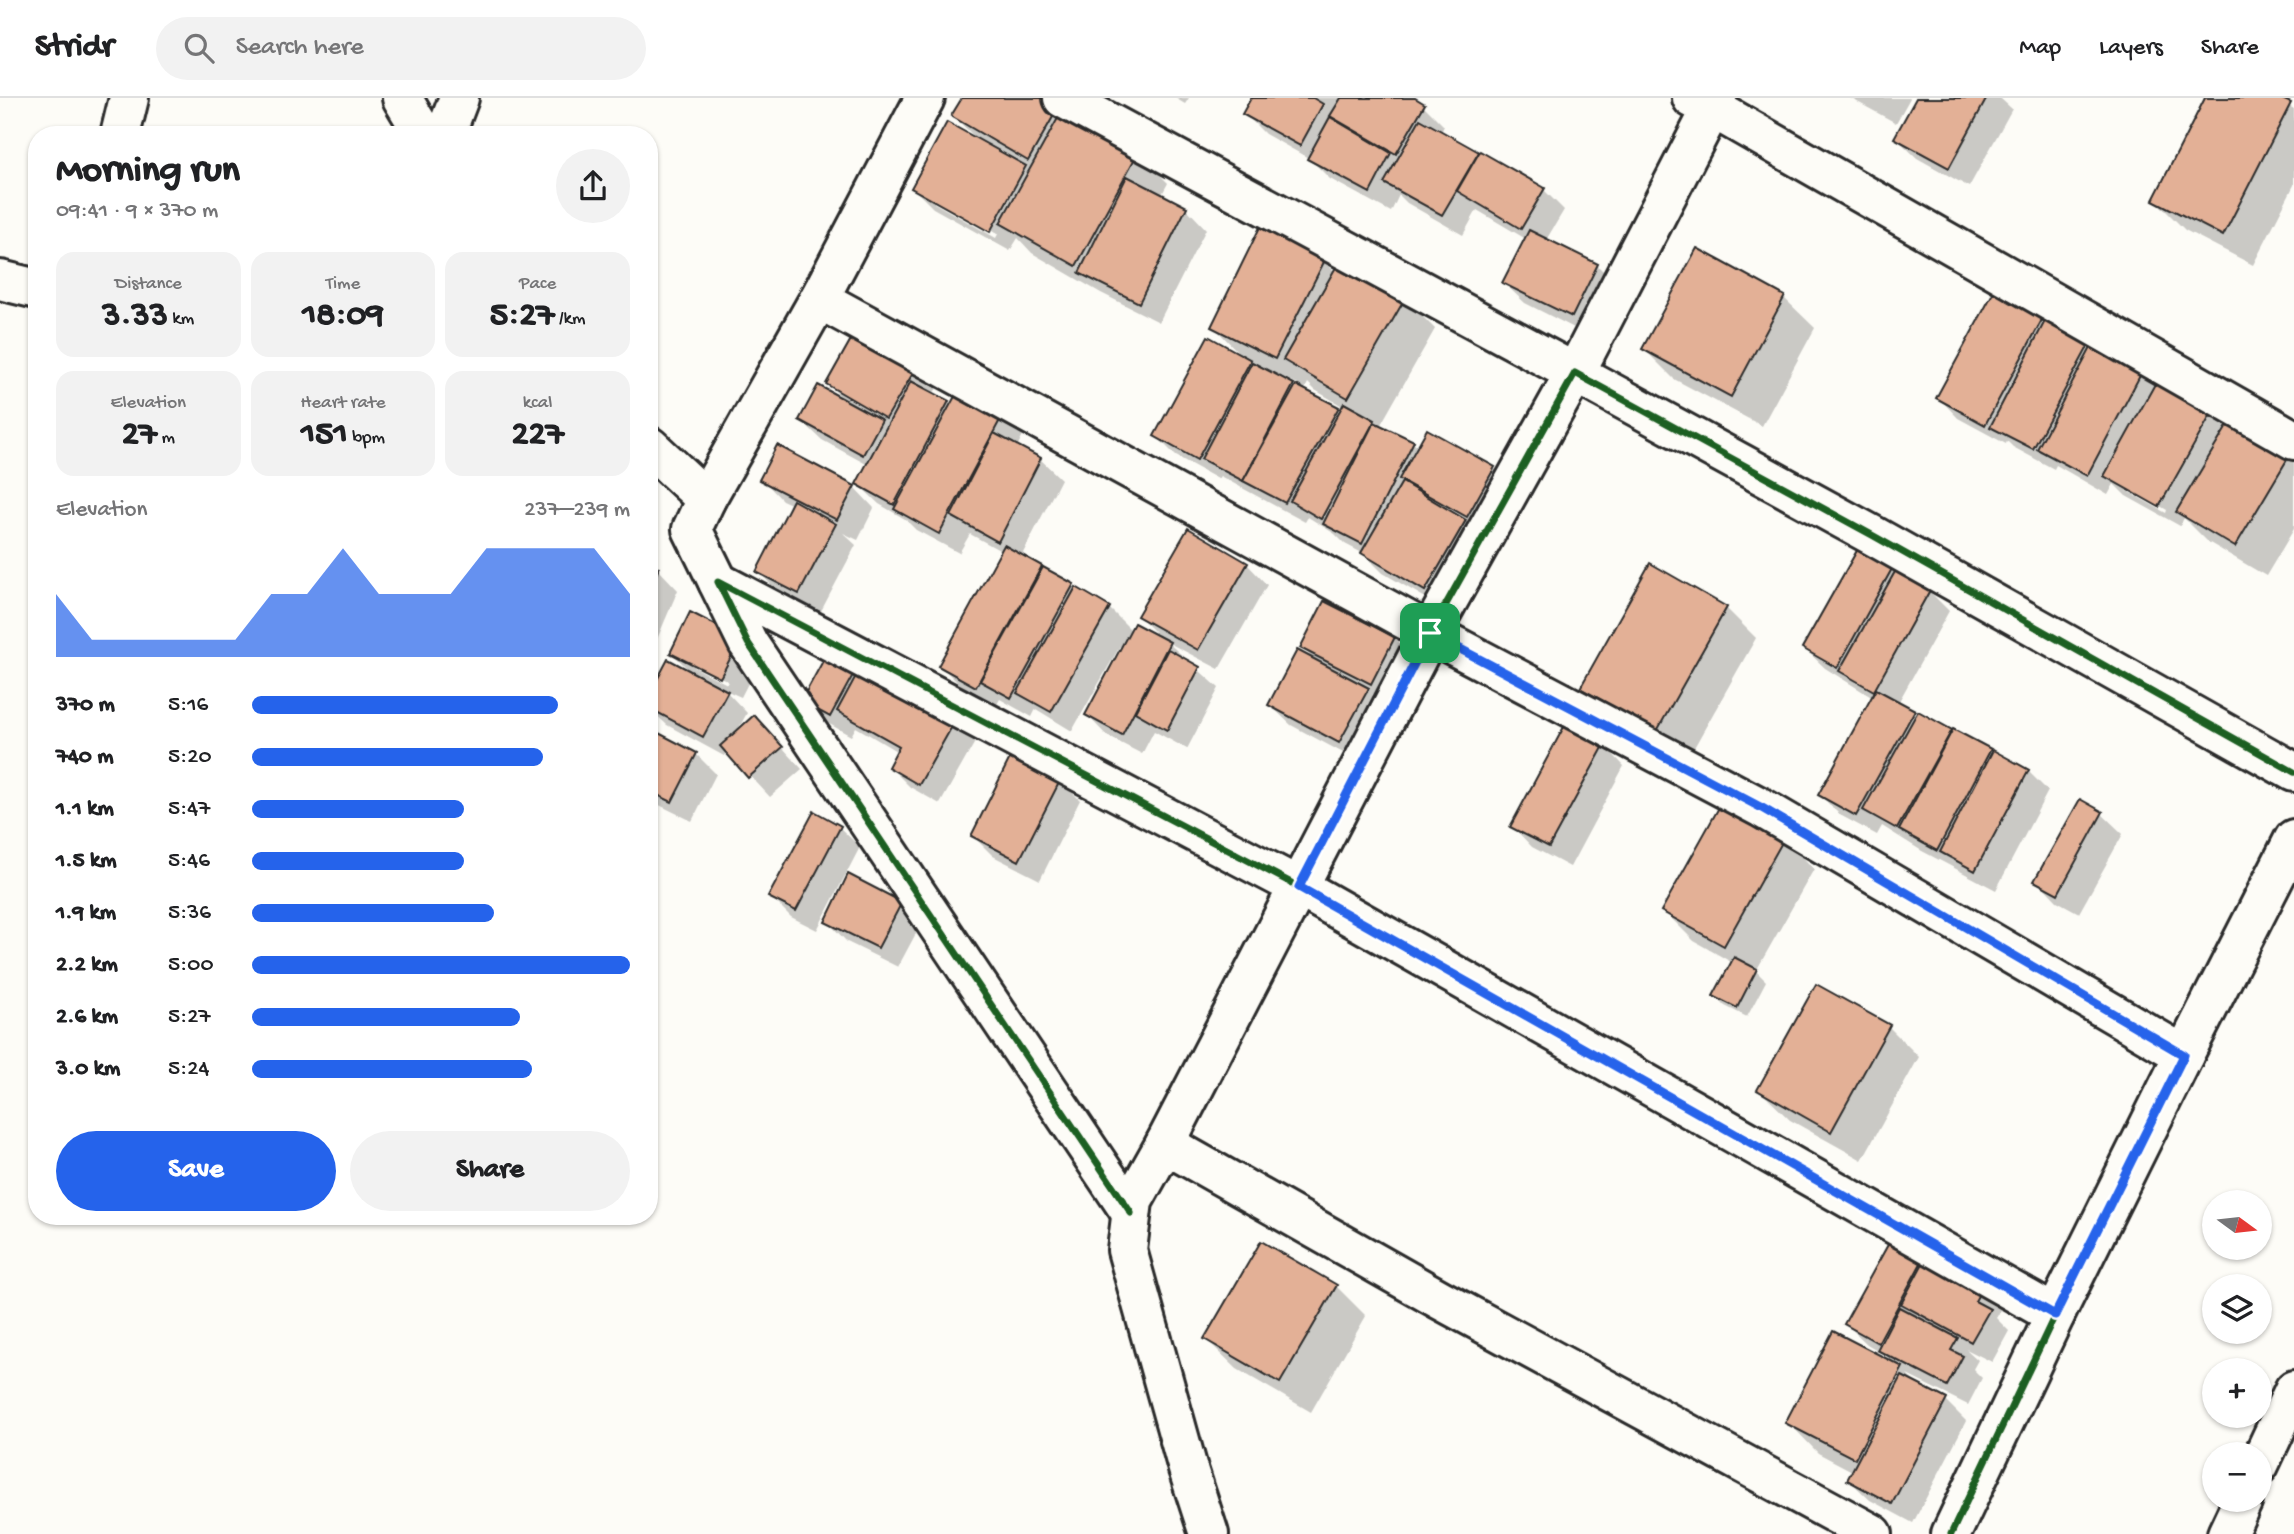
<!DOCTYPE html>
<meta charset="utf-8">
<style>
:root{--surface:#fff;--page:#f2f2f2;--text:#202124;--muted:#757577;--line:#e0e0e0;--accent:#2563eb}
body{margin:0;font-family:"Gochi Hand",sans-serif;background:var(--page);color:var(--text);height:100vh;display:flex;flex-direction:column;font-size:26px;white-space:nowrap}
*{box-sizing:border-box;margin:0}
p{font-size:23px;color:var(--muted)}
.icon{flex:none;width:38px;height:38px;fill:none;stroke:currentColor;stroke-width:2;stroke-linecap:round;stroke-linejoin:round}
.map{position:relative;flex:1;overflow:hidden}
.side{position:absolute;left:28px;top:28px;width:630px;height:1099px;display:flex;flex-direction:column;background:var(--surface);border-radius:28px;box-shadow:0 2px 5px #0004}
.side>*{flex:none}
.needle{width:46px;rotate:105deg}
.buttons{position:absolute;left:2202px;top:1092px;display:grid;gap:14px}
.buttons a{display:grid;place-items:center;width:70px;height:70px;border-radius:50%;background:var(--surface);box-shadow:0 2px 5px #0004;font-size:35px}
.pin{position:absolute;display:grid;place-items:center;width:60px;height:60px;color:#fff;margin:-30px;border-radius:14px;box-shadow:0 4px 10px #0006}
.round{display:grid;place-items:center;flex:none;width:74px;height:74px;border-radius:37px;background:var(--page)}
.summary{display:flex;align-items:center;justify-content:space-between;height:119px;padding:0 28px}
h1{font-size:38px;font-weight:700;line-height:52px}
.figures{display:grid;grid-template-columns:repeat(3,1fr);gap:10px;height:119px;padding:7px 28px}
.figures div{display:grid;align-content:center;border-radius:18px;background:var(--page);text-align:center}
.figures b{font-size:35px;font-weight:700}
.figures small{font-size:19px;font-weight:400}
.figures p{font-size:19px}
.chart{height:196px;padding:14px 28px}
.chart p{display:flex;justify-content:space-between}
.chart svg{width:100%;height:126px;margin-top:7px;fill:var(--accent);opacity:.7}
.primary-button{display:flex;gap:14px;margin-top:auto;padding:14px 28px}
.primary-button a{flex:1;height:80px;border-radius:42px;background:var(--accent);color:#fff;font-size:28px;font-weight:700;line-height:80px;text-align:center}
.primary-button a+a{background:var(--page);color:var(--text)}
ul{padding:0 28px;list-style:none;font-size:23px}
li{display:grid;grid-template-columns:112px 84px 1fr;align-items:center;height:52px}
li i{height:18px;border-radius:9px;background:var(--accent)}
header{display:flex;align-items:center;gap:42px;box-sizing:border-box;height:98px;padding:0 35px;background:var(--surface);border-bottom:2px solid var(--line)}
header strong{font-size:33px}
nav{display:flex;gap:38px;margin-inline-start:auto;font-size:24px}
.search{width:490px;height:63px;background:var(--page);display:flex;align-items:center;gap:18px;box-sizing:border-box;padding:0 24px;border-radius:38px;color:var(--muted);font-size:26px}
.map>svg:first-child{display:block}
</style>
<header>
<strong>Stridr</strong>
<div class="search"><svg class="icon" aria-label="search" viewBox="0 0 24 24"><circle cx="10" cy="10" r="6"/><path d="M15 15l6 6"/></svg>Search here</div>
<nav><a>Map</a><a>Layers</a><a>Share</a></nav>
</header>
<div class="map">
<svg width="2294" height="1436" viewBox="0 0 2294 1436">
<rect width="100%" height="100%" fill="#fdfcf7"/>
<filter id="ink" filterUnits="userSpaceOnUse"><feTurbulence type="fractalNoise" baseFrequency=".0143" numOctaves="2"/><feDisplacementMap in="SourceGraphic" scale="14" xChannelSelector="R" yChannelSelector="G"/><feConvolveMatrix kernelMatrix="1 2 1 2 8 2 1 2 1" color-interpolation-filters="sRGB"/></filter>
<g filter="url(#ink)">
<g fill="#0003" fill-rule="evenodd">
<path d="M 964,0 L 1037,0 L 1138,55 L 1168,85 L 1161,98 L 1186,110 L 1206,131 L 1159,224 L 1101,195 L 1032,155 L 1018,140 L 1010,153 L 933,110 L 913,90 L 977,41 L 953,18 ZM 934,101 L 998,136 L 996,140 L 934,105 Z"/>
<polygon points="1175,0 1189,0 1185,6"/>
<polygon points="1253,0 1411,0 1424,8 1444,28 1441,34 1544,92 1564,112 1546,142 1597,167 1618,188 1592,239 1525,205 1504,185 1526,141 1477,112 1463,137 1407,105 1399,97 1391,114 1330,81 1310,61 1265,36 1244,15"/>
<polygon points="1850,0 1910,0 1896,25"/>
<polygon points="1918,0 2000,0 2012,11 1969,89 1917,60 1896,40"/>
<polygon points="2207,0 2276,0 2294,11 2294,87 2253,167 2185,132 2155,102"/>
<polygon points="1698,152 1784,200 1815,230 1762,328 1674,281 1644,251"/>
<path d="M 1324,163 L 1335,174 L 1404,200 L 1435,231 L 1380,328 L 1413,345 L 1419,350 L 1494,370 L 1514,391 L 1446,512 L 1383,475 L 1364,456 L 1345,446 L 1335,436 L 1308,419 L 1305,424 L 1220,378 L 1218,381 L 1176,358 L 1156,338 L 1243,259 L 1213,228 ZM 1287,281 L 1298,286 L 1296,291 ZM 1308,285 L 1315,292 L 1344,309 L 1342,314 L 1304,293 Z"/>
<path d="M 2042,221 L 2092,252 L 2142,274 L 2156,287 L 2294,353 L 2294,431 L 2266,478 L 2208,444 L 2184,420 L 2180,428 L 2126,398 L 2114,386 L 2108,397 L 2056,367 L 2054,371 L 2013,349 L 2007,343 L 2006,346 L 1958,320 L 1938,299 ZM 2127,389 L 2167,412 L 2166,415 L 2127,393 Z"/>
<polygon points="859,232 939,287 933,296 952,308 962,290 1025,333 1017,349 1040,361 1061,381 1021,459 1109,510 1132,533 1162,541 1139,518 1247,466 1267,487 1219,571 1167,544 1219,590 1187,651 1154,633 1142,656 1107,638 1087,617 1122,550 1120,548 1072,633 1036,611 1032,619 1000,601 996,608 961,588 941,568 1003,454 970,436 959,455 916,432 905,421 879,406 858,386 868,367 822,342 801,322 845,303 828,286"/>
<polygon points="762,381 854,389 874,410 858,442 843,435 856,447 820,515 778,494 758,473 793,407 782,402"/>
<polygon points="649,467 658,471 678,492 649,560"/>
<polygon points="1892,470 1929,493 1949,513 1898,605 1917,617 1918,615 2028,673 2048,693 1996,792 1922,753 1882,728 1877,737 1840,717 1820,697 1873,600 1825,570 1804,550"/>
<polygon points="1726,510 1756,540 1687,662 1612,620 1582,590"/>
<path d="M 691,516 L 760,562 L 741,599 L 725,592 L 747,615 L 736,635 L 774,640 L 802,671 L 770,699 L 727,653 L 724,658 L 667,627 L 649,610 L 691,574 L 672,555 ZM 694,565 L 728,583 L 727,586 L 694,569 Z"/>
<polygon points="1394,540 1415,561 1392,605 1372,596 1388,612 1360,664 1291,627 1270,607 1315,562 1302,550"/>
<polygon points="858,567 979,637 940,706 910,689 890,669 898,654 856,629 851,638 824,623 803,602"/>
<polygon points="649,632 696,656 716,676 692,723 649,702"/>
<polygon points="1604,647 1624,668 1570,769 1532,749 1512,728"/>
<polygon points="1059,682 1080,702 1040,782 993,758 973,738"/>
<polygon points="2081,703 2102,716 2123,736 2079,815 2057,803 2037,782"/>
<polygon points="839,729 860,749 817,832 791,819 771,799"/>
<polygon points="1784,740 1814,771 1756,873 1766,883 1747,919 1725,908 1715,898 1733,865 1694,843 1664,813"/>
<polygon points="901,805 921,826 898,869 847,844 827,823"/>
<polygon points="1889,929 1919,959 1862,1062 1790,1022 1759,992"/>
<polygon points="1891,1145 2004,1207 1996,1220 2009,1233 1992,1264 1966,1251 1978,1262 1973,1271 1982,1280 1968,1307 1907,1277 1919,1289 1946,1303 1966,1323 1913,1425 1870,1402 1849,1382 1854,1374 1818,1355 1788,1324 1894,1266 1884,1256 1867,1246 1846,1226"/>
<polygon points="1336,1188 1366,1218 1311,1314 1237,1271 1206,1241"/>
</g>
<g fill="#e3b096" stroke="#2b2b2b" stroke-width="2">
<polygon points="962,0 1041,0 1058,10 1028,63 951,18"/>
<polygon points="1251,0 1313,0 1323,6 1300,48 1242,16"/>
<polygon points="1341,0 1415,0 1425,6 1396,56 1330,18"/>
<polygon points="1916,0 1987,0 1949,70 1894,40"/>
<polygon points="2205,0 2280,0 2291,5 2223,138 2153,102"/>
<polygon points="1063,11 1139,53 1076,168 1000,125"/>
<polygon points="1330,19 1391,55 1370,95 1307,61"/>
<polygon points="1420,21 1479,54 1442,117 1384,85"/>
<polygon points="947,24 1026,68 990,134 911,90"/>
<polygon points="1480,53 1545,90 1521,131 1457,93"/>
<polygon points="1127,78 1187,109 1139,205 1079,175"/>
<polygon points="1260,129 1325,162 1275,261 1211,229"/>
<polygon points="1529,132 1598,166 1572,219 1502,185"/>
<polygon points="1697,150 1785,198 1731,299 1642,251"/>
<polygon points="1340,162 1406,199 1348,300 1283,262"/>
<polygon points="1994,193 2043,220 1985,327 1936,300"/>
<polygon points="2045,223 2089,247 2033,351 1990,329"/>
<polygon points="858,229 919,265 886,321 826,286"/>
<polygon points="1208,238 1251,262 1197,362 1154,338"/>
<polygon points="2093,246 2143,272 2087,378 2037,351"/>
<polygon points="1252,264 1294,286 1243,383 1201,361"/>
<polygon points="2161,275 2217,306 2159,409 2104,378"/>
<polygon points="911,283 949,303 894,407 856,386"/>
<polygon points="818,287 882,322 863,357 799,322"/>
<polygon points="961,287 1006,311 939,436 894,411"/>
<polygon points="1296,287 1339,309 1285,405 1243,383"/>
<polygon points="1344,305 1375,322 1321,421 1290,403"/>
<polygon points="2235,315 2294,350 2235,449 2176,414"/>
<polygon points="1374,324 1414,343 1362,446 1323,426"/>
<polygon points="1427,331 1495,369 1467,419 1399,381"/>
<polygon points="994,335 1041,360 998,444 951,418"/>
<polygon points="777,347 855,388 837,422 759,382"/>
<polygon points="1402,384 1466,422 1425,493 1361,455"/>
<polygon points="793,402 836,426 799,496 756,474"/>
<polygon points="1188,430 1248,465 1198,552 1137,518"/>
<polygon points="1004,447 1042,468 976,589 938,568"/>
<polygon points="1859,449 1893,469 1837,570 1802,550"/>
<polygon points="1650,465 1727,509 1657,633 1580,590"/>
<polygon points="649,466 659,470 649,492"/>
<polygon points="1043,469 1074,486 1011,600 980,583"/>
<polygon points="1896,472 1930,492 1874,593 1839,573"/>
<polygon points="1076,489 1110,509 1051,614 1017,595"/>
<polygon points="1324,503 1395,539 1371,586 1300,550"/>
<polygon points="690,514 741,540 720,580 670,555"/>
<polygon points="1134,525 1170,544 1122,637 1085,617"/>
<polygon points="830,550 859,566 830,619 801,603"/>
<polygon points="1168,551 1200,569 1167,632 1135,614"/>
<polygon points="1297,552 1369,590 1339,645 1268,607"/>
<polygon points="668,561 728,593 703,639 649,610 649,597"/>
<polygon points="864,563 959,616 919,687 888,669 899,648 837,613"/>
<polygon points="1876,591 1915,612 1856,718 1818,697"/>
<polygon points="1918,613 1952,632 1897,731 1863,712"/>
<polygon points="754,617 783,649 748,680 720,648"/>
<polygon points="1566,625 1605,646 1549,749 1510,729"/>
<polygon points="649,630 697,655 672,704 649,693"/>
<polygon points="1953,631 1991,651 1937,753 1899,732"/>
<polygon points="1993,652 2029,672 1975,773 1940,754"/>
<polygon points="1012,656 1061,681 1019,763 971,738"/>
<polygon points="2080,701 2103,714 2058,796 2034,783"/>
<polygon points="1722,704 1785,739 1724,848 1661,813"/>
<polygon points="814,713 841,728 796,813 768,799"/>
<polygon points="848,776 902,804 878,850 825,824"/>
<polygon points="1734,859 1757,871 1737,910 1713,898"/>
<polygon points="1816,886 1890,927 1831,1034 1757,992"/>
<polygon points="1261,1143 1337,1187 1280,1285 1204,1241"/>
<polygon points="1890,1143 1927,1154 1878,1245 1844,1226"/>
<polygon points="1929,1154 1985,1185 1975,1203 1990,1211 1971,1244 1901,1206"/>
<polygon points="1899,1209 1958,1240 1951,1252 1963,1258 1947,1288 1877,1252"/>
<polygon points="1833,1233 1903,1269 1855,1361 1785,1325"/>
<polygon points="1902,1278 1947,1301 1892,1406 1847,1382"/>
</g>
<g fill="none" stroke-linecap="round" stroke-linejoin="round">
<defs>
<g id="minor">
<polyline points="402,0 424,37"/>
<polyline points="1063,0 1575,275 1712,10 1692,0"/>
<polyline points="1717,0 1712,10 2294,342"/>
<polyline points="120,37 129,0"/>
<polyline points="445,37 459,0"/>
<polyline points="0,182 37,191"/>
<polyline points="819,201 1430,535 1165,1046"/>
<polyline points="649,348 706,401"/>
<polyline points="718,484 692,431 706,401 819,201 925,0"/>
<polyline points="2184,957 2294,741"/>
<polyline points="1131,1115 748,545 718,484 1299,789 2055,1217"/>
<polyline points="2259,1367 2294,1292"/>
<polyline points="1209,1436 1188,1371 1127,1152 1133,1103 1165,1046 1439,1201 1873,1436"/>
<polyline points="1951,1436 2055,1217 2184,957 1762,710 1430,535 1575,275 1872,437 2294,674"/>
<polyline points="2227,1436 2243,1402"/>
</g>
</defs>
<use href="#minor" stroke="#2b2b2b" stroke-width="44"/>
<use href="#minor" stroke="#fdfcf7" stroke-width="38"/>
<defs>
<g id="cycleway">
<polyline points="1131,1115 748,545 718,484 1299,789 2055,1217"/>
<polyline points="1951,1436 2055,1217 2184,957 1762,710 1430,535 1575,275 1872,437 2294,674"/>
</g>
</defs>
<use href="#cycleway" stroke="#fdfcf7" stroke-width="11"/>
<use href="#cycleway" stroke="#1b5e20" stroke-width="7"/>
</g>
</g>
<g fill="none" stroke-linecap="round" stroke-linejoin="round" filter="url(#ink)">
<defs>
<polygon id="route" points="1430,535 1762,710 2184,957 2055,1217 1299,789"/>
</defs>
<use href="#route" stroke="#fff" stroke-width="14"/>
<use href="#route" stroke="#2563eb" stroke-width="9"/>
</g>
</svg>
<div class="buttons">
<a><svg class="needle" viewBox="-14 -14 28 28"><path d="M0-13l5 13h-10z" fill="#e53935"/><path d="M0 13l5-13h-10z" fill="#757577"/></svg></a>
<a><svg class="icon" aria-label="layers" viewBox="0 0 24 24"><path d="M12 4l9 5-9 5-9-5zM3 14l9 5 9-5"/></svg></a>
<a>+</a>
<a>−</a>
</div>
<div class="pin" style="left:1430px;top:535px;background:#1e9e55"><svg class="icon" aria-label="arrive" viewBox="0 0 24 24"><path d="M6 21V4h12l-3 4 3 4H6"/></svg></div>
<section class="side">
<div class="summary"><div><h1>Morning run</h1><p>09:41 · 9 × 370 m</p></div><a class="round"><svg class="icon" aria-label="share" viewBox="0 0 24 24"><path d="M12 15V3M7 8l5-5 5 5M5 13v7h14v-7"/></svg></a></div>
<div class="figures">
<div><p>Distance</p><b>3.33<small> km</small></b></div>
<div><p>Time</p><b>18:09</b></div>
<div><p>Pace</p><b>5:27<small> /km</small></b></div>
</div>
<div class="figures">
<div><p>Elevation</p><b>27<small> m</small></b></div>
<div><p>Heart rate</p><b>151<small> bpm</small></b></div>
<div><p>kcal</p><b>227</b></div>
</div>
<div class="chart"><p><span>Elevation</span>237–239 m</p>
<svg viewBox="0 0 160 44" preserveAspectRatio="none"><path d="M0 44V22L10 38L20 38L30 38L40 38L50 38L60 22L70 22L80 6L90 22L100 22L110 22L120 6L130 6L140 6L150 6L160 22V44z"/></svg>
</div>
<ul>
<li><b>370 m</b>5:16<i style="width:81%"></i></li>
<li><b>740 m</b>5:20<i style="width:77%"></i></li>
<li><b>1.1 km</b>5:47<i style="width:56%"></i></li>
<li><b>1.5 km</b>5:46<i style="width:56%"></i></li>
<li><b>1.9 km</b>5:36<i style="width:64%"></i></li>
<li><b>2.2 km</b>5:00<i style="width:100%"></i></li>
<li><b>2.6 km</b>5:27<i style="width:71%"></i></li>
<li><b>3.0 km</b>5:24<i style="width:74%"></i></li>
</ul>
<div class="primary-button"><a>Save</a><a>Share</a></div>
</section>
</div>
